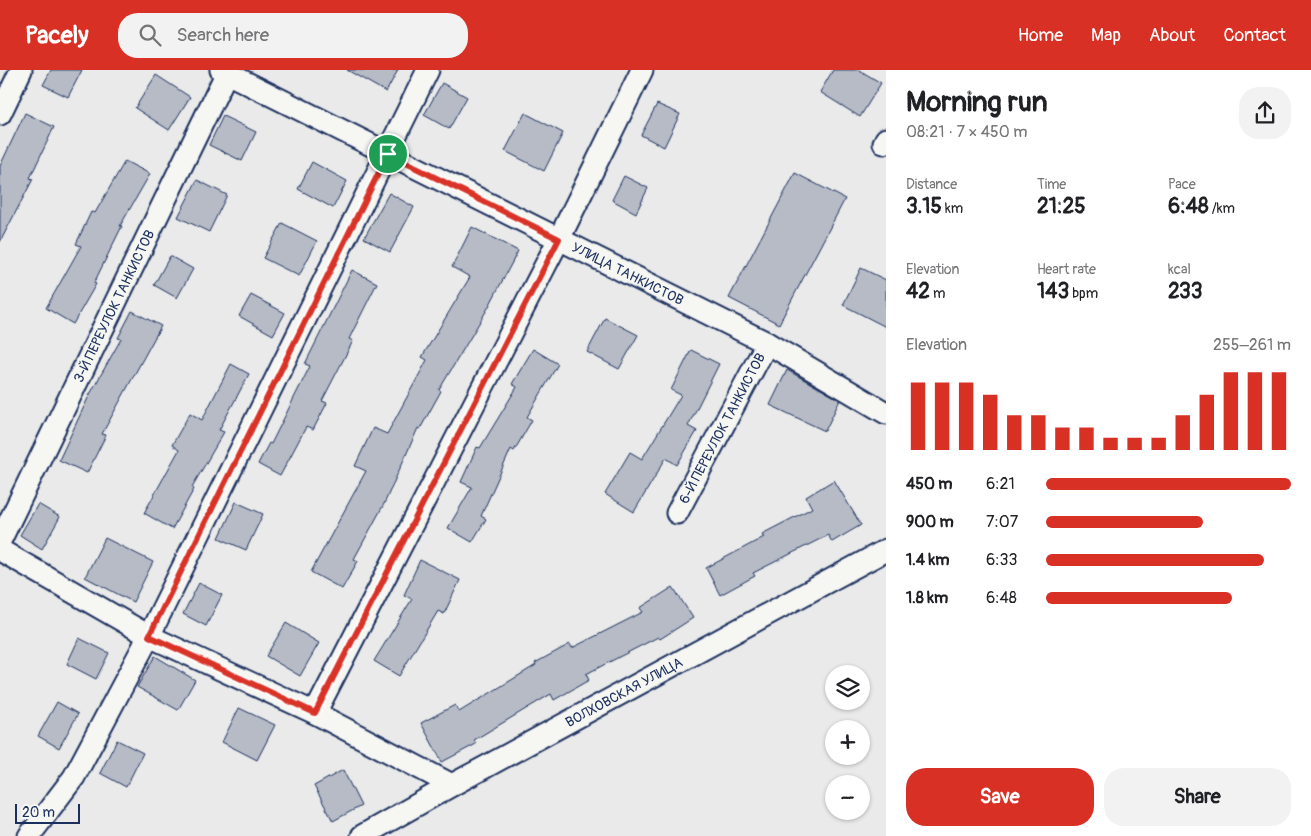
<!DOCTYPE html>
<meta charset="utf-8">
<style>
:root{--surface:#fff;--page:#f2f2f2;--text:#202124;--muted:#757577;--accent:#d93025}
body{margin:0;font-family:Pangolin,sans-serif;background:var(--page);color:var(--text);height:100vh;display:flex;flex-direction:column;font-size:19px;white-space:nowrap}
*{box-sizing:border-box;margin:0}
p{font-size:16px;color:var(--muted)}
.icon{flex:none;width:28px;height:28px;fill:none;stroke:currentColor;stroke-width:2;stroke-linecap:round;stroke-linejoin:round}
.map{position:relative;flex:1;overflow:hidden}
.drawer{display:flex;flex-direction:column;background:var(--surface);width:425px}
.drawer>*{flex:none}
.fabs{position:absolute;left:825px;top:595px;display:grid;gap:10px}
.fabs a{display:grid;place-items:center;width:45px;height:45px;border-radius:50%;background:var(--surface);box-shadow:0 1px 4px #0004;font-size:25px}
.scale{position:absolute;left:15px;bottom:12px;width:65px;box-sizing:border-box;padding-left:5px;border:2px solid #1b2f5e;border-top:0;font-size:14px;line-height:18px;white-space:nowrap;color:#1b2f5e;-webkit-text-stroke:4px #f6f6f2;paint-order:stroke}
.pin{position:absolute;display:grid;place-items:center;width:42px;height:42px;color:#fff;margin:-21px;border:2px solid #fff;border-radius:50%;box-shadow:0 1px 5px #0007}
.round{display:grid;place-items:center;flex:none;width:52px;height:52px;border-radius:20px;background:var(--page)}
.overview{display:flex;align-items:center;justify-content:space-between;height:85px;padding:0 20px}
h1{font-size:28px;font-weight:700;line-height:38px}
.figures{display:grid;grid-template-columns:repeat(3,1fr);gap:8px;height:85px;padding:5px 20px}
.figures div{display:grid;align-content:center}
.figures b{font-size:21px;font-weight:700}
.figures small{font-size:14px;font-weight:400}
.figures p{font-size:14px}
.chart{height:140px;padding:10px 20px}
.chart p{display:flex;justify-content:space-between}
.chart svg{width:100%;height:90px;margin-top:5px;stroke:var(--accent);stroke-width:6}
.action{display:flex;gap:10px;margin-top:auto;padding:10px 20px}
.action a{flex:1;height:58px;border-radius:20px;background:var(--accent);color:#fff;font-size:20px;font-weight:700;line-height:58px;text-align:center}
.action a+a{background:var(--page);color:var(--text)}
ul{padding:0 20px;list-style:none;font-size:16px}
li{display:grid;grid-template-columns:80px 60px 1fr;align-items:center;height:38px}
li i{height:12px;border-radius:6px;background:var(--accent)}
header{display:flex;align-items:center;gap:30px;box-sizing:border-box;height:70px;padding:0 25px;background:var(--accent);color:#fff}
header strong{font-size:24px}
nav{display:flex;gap:28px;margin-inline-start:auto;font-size:18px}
.search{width:350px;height:45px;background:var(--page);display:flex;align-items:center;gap:12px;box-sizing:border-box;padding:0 18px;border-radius:20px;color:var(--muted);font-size:19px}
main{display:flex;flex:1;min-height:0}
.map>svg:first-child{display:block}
</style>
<header>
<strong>Pacely</strong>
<div class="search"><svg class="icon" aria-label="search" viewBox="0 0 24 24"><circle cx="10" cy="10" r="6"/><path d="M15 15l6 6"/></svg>Search here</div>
<nav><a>Home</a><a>Map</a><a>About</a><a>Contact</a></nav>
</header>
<main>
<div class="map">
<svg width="886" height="766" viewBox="0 0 886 766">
<rect width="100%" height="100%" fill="#e9eae9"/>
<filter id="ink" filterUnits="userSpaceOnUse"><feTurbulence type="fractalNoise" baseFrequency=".02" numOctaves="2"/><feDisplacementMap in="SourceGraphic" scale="10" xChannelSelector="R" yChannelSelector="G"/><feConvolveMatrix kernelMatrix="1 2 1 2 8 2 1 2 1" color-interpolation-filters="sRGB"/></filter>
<g filter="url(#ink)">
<g fill="#b6bbc6" stroke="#1b2f5e">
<polygon points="51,0 82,0 68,27 43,15"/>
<polygon points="347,0 398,0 386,22"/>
<polygon points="833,0 859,0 881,13 860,47 820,22"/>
<polygon points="156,5 190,27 169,60 135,38"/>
<polygon points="442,13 467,27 449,59 424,45"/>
<polygon points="657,34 680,44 664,77 641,65"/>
<polygon points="25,43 54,57 30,108 33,109 0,172 0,96"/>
<polygon points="525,43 563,63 544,101 505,81"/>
<polygon points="223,46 256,62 242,91 209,75"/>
<polygon points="125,91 150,104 120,156 122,156 94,213 96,214 73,254 46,238 81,176 76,174 91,142 95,143"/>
<polygon points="312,92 347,111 333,138 298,119"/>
<polygon points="795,103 845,129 779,254 729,228"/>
<polygon points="624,106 648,118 636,143 612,130"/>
<polygon points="197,110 227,125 209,162 178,147"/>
<polygon points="389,123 414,137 390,182 364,168"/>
<polygon points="282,153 317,171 299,206 263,188"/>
<polygon points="472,157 518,181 488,238 439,320 441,321 420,359 418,358 384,434 354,489 358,491 342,519 311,502 366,401 355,396 373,358 387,364 427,290 422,287 470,207 452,197"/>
<polygon points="170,186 193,199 177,228 154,215"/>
<polygon points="861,198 886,210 886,257 843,235"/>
<polygon points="352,200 377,213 349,269 353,271 322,331 327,333 313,360 306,357 280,406 258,394 269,373 271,374 310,296 305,294"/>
<polygon points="251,225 285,243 273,265 239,246"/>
<polygon points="132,241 161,256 102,364 106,365 87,403 59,390 89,326 121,269 118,268"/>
<polygon points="605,248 638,265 619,299 587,282"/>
<polygon points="533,279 558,294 527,347 532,350 514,381 511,379 481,446 486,449 472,472 448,458 472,417 461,412 477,377 480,378 517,317 512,314"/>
<polygon points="691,280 719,294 688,356 697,361 677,395 666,388 634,442 605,424 630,382 642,389 681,325 671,320"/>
<polygon points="231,294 249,304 219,360 224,362 192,417 194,419 172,459 144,443 179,380 172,375 190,343 202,350"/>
<polygon points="787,300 840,330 825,361 770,335"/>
<polygon points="834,410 861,455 832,472 828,465 753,503 755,506 720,525 706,498 764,467 762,464 812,438 806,427"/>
<polygon points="236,432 263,444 246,480 219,468"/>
<polygon points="38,434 60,447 42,479 20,465"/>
<polygon points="105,468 153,492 133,532 85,507"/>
<polygon points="420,490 460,510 444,544 438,541 399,606 374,591 412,529 404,525"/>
<polygon points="199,513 222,525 206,556 183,544"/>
<polygon points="673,517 693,548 660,569 658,567 586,604 589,610 554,630 551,624 474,670 476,674 442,692 421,653 455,635 459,642 536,595 535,593 570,574 572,578 643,542 640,538"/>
<polygon points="286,553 319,573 300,606 266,586"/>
<polygon points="79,568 109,583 96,609 67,594"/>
<polygon points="155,586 195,610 178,640 137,617"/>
<polygon points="57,632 78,644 59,678 38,666"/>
<polygon points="239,638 275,655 257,690 222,672"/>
<polygon points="117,670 143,683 126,717 100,703"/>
<polygon points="343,700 361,736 333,751 314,716"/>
</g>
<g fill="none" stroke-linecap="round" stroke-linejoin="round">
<defs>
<g id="street">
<path id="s1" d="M 221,0 L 767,273 L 886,343"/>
<polyline points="0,44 21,0"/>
<polyline points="884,73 886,69"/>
<path id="s2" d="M 677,443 L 767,273"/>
<path id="s3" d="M 0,471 L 228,0"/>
<polyline points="0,480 149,566 315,643 452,715"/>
<polyline points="315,643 559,169 642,0"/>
<polyline points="29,766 74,707 149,566 428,0"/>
<path id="s4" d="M 362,766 L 452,715 L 886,480"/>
</g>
</defs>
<use href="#street" stroke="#1b2f5e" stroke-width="25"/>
<use href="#street" stroke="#f6f6f2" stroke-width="21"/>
</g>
</g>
<g fill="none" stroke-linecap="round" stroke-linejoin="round" filter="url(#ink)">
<defs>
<polygon id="route" points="388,84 559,169 315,643 149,566"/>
</defs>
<use href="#route" stroke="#fff" stroke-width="10"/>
<use href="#route" stroke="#d93025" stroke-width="6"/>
</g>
<g text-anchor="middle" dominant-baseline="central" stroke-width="4" stroke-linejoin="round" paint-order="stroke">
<g font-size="14" fill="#1b2f5e" stroke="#f6f6f2">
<text stroke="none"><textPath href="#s1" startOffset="455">УЛИЦА ТАНКИСТОВ</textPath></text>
<text stroke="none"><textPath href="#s3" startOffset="261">3-Й ПЕРЕУЛОК ТАНКИСТОВ</textPath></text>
<text stroke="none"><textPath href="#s2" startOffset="96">6-Й ПЕРЕУЛОК ТАНКИСТОВ</textPath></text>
<text stroke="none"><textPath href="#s4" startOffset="299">ВОЛХОВСКАЯ УЛИЦА</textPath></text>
</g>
</g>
</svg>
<div class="fabs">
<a><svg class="icon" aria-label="layers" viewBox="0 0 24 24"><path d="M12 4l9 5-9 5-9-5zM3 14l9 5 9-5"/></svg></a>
<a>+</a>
<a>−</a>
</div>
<div class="scale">20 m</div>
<div class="pin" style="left:388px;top:84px;background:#1e9e55"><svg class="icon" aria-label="arrive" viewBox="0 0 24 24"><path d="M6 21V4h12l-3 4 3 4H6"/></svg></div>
</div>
<section class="drawer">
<div class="overview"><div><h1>Morning run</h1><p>08:21 · 7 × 450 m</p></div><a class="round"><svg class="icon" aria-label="share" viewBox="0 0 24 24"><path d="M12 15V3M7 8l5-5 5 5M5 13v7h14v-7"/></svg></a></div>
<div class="figures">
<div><p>Distance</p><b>3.15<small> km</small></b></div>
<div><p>Time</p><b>21:25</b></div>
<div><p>Pace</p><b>6:48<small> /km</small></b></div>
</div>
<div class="figures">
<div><p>Elevation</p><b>42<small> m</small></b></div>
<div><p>Heart rate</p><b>143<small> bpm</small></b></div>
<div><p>kcal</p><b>233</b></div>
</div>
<div class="chart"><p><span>Elevation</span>255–261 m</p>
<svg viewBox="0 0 160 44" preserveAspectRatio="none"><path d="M5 44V11M15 44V11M25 44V11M35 44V17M45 44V27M55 44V27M65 44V33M75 44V33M85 44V38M95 44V38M105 44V38M115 44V27M125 44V17M135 44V6M145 44V6M155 44V6"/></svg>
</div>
<ul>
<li><b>450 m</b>6:21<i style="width:100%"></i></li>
<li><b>900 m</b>7:07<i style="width:64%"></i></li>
<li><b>1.4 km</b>6:33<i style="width:89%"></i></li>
<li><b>1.8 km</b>6:48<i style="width:76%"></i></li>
</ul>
<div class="action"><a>Save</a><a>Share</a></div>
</section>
</main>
